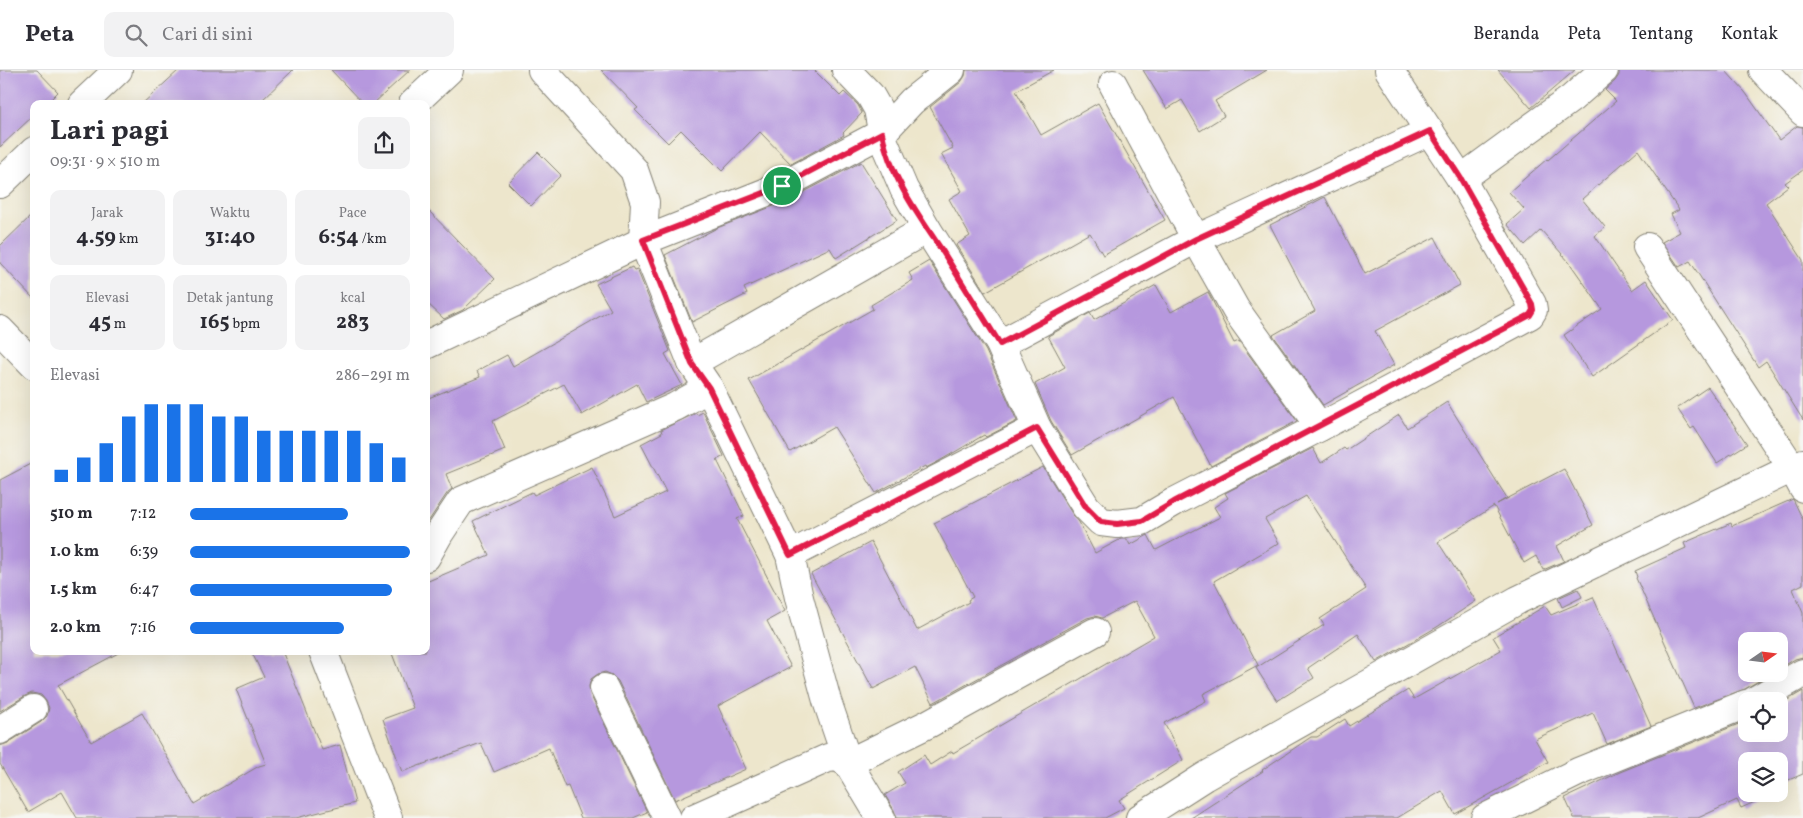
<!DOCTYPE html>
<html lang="id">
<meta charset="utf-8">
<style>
:root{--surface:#fff;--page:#f2f2f3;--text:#2b2b33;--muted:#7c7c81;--line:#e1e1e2;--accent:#1a73e8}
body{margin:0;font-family:Vollkorn,serif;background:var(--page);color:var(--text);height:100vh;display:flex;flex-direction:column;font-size:19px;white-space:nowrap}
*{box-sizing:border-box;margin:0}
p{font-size:16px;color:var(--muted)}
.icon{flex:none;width:28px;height:28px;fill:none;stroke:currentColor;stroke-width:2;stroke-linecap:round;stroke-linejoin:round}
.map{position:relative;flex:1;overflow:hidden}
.details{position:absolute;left:30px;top:30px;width:400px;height:555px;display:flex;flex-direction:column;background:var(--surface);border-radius:10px;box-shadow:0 5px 20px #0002}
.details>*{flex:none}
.needle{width:32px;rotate:76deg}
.tools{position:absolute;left:1738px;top:562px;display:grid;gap:10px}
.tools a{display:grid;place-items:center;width:50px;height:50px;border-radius:10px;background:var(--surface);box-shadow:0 5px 20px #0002;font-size:25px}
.pin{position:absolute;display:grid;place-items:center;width:42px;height:42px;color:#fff;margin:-21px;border:2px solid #fff;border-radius:50%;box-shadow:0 1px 5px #0007}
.round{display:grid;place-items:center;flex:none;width:52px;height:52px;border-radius:10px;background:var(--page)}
.summary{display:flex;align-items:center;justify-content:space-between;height:85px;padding:0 20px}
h1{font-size:28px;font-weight:700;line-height:38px}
.figures{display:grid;grid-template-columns:repeat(3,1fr);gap:8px;height:85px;padding:5px 20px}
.figures div{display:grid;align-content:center;border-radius:10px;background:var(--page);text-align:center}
.figures b{font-size:21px;font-weight:700}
.figures small{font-size:14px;font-weight:400}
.figures p{font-size:14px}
.chart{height:140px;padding:10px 20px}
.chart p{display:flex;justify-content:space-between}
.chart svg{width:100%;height:90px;margin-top:5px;stroke:var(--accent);stroke-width:6}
ul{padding:0 20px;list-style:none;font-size:16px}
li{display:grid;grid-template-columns:80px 60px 1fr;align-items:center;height:38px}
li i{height:12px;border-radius:6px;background:var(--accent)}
header{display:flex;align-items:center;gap:30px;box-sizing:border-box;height:70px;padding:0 25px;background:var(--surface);border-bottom:1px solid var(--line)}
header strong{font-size:24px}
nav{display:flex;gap:28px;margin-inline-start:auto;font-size:18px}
.search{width:350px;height:45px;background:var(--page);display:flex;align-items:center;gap:12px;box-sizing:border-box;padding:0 18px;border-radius:10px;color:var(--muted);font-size:19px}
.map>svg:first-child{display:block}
</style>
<header>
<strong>Peta</strong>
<div class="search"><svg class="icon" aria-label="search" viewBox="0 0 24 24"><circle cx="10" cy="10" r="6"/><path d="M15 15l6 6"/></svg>Cari di sini</div>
<nav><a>Beranda</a><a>Peta</a><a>Tentang</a><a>Kontak</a></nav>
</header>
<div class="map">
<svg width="1803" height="748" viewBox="0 0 1803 748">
<rect width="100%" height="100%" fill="#f6f6f2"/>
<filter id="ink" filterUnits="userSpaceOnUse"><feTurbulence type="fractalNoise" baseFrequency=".02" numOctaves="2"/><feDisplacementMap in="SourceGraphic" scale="10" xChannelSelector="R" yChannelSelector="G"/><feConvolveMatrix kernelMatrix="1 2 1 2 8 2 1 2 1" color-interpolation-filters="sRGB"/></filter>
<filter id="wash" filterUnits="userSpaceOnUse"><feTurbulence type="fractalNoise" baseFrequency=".0096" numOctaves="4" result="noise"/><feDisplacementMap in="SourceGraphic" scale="20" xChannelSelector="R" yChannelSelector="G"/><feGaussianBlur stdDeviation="1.12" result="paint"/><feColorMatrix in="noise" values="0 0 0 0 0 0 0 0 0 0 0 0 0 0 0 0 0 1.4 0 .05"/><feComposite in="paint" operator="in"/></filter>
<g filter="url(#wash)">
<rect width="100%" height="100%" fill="#ede6cc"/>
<g id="blocks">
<g fill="#b698de">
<polygon points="0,0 37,0 58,22 46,34 34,34 34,45 0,77"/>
<polygon points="179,0 293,0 258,34 142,34"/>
<polygon points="331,0 410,0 373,34 363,34"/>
<polygon points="601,0 814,0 840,26 844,22 858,35 862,43 843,63 844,65 791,94 760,62 722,101 681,60 668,73 635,40 638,38"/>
<polygon points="966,0 1054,0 1016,21 1041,65 1098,33 1165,150 1103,185 1090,163 985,222 956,175 970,166 949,129 962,121 941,84 953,78 930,37 961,12 965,6"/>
<polygon points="1143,0 1267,0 1215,31 1224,46 1200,61 1182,30 1167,39"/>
<polygon points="1498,0 1575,0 1531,38"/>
<polygon points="1619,0 1725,0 1745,22 1779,70 1797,56 1803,57 1803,100 1785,113 1788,116 1766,133 1803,190 1803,350 1766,291 1758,297 1690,191 1679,197 1662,172 1680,162 1671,144 1679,140 1638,80 1582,129 1605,157 1595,166 1632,220 1646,210 1673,250 1592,307 1564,265 1602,239 1569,192 1541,160 1525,175 1507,154 1524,139 1509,122 1547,89 1548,90 1616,31 1605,20 1615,11 1619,5"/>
<polygon points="538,82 561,105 531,136 508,113"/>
<polygon points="861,92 897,150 836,188 830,178 744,218 747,224 692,252 665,185 717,158 789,130"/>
<polygon points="1325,127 1365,204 1435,167 1460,215 1375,261 1394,295 1323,335 1273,265 1315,241 1270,155"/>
<polygon points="426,138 495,209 463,240 444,249 426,232"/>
<polygon points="34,143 34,229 0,193 0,176"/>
<polygon points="929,191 986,281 1017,351 986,367 984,365 941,390 926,398 925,396 876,423 834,357 790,382 749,310 873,239 871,235 913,210 909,203"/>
<polygon points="632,197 634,200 637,199 670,281 665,284 682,315 646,332 637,314 582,345 564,314 493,351 505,380 446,404 452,419 448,422 426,455 426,329 480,307 477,301 507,285 513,296 611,240 596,214"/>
<polygon points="1156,215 1171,242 1208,222 1234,273 1239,271 1297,351 1211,396 1174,327 1072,385 1051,351 1035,314 1065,297 1048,266 1090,243 1094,250"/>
<polygon points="1708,317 1747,374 1717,393 1694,357 1691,359 1677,338"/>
<polygon points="1447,332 1507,428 1497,434 1564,399 1593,455 1557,476 1564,491 1543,500 1536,486 1524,493 1494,436 1438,472 1476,531 1437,557 1376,592 1358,564 1308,598 1314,608 1277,631 1256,598 1324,555 1320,549 1366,519 1306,426 1265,449 1279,473 1214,511 1258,595 1203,624 1206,631 1164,653 1183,690 1119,730 1124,738 1105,748 897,748 894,740 885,725 905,713 898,702 924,685 930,695 952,681 953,683 1154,566 1135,531 1102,548 1095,546 1087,548 933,633 915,597 873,619 811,504 871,472 917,560 969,532 968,530 973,527 934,453 1043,397 1073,445 1079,452 1095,483 1121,469 1127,469 1130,475 1148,465 1156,480 1220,447 1214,437 1228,428 1225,423 1313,378 1321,393 1344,378 1346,380 1399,345 1407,358"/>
<polygon points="703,342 724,386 717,390 744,446 737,449 785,541 767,551 791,597 718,636 746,699 675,730 618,611 612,605 605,602 598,604 591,609 589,616 590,624 647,742 633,748 581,748 568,716 565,717 549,678 494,702 481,673 402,702 383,649 413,638 391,581 426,581 426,512 489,485 473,451 532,422 534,425 592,397 615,446 666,422 641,374 662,363 661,360 696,343 697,345"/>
<polygon points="34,392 34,581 122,581 58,615 91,672 142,643 194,734 259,696 266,694 236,619 264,607 251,581 282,581 322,680 340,675 355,733 296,748 77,748 62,722 28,742 0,694 0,676 8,673 41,652 47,646 49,638 46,631 41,625 32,623 25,626 0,641 0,410"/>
<polygon points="1793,429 1803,450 1803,514 1793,519 1803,543 1803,587 1795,589 1779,599 1779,571 1746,571 1746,604 1770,604 1745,619 1694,638 1636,508 1637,507 1635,501 1686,478 1684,473 1731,453 1732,456"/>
<polygon points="1578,519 1582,527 1562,537 1558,528"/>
<polygon points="1593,527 1651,656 1607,674 1593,643 1535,669 1548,692 1455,744 1442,721 1397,748 1191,748 1263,701 1262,700 1311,667 1317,667 1345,649 1349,656 1408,620 1414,629 1501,580 1493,567 1545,536 1551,545"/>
<polygon points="1803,621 1803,704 1779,714 1779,691 1746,691 1746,724 1773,724 1741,738 1737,730 1698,748 1574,748 1565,728 1620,702 1746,651 1746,664 1779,664 1779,635"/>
</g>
</g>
</g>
<g filter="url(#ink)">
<use href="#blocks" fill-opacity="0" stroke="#848174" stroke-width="1"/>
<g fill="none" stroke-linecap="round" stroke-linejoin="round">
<defs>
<g id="minor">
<polyline points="542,0 634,100 645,132 643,171 692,293 709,318 790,485 799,528 827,631 848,693 881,748"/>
<polyline points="846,0 870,25 878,39 884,72 904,119 927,159 1000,274 1037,358"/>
<polyline points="1763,0 1803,42"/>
<polyline points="82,34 118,0"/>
<polyline points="413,34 449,0"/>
<polyline points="1461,109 1572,28 1604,0"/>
<polyline points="0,114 34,81"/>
<polyline points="1647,177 1793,399 1803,418"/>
<polyline points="0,260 34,295"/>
<polyline points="1000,274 1196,169 1113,14"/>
<polyline points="426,275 643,171 782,116 882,63 912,31 951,0"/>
<polyline points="692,293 927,159"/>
<polyline points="1320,357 1236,240 1196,169 1430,61"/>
<polyline points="790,485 1037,358 1086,437 1101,452 1117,454 1142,451 1174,432 1320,357 1530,245 1533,240 1532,234 1461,109 1389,0"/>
<polyline points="426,487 439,464 461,431 675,337 709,318"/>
<polyline points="323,581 388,748"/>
<polyline points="604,618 667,748"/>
<polyline points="1754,631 1803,603"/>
<polyline points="0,660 33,639"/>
<polyline points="694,748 828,688 837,687 848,693 928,654 1095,562"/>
<polyline points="1140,748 1204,707 1518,530 1803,393"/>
<polyline points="1485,748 1578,702 1746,634"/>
</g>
</defs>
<use href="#minor" stroke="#848174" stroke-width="30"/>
<use href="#minor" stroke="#fff" stroke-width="28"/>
</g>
</g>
<g fill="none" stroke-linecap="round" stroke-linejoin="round" filter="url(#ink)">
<defs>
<path id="route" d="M 1430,61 L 1461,109 L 1532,234 L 1533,240 L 1530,245 L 1174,432 L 1142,451 L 1117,454 L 1101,452 L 1086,437 L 1037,358 L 790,485 L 709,318 L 692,294 L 643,170 L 782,116 L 882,63 C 890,107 919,146 943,182 C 962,213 981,243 1000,274 L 1196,169 Z"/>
</defs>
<use href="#route" stroke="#fff" stroke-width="10"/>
<use href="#route" stroke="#e11d48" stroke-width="6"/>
</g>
</svg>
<div class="tools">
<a><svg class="needle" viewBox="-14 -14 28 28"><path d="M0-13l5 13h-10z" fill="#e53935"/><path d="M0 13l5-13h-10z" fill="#7c7c81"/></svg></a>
<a><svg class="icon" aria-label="locate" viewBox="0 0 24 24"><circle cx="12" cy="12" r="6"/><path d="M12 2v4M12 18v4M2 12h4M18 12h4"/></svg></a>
<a><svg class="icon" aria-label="layers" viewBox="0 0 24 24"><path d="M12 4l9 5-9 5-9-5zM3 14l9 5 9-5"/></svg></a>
</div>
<div class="pin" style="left:782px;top:116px;background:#1e9e55"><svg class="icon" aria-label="arrive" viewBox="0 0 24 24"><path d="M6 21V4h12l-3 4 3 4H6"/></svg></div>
<section class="details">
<div class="summary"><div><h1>Lari pagi</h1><p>09:31 · 9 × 510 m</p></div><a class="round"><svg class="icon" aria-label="share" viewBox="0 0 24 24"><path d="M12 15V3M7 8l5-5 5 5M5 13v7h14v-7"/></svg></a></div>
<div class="figures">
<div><p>Jarak</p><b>4.59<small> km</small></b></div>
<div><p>Waktu</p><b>31:40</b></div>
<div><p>Pace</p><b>6:54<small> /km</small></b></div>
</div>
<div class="figures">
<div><p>Elevasi</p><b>45<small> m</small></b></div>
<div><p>Detak jantung</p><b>165<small> bpm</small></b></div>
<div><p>kcal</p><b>283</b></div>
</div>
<div class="chart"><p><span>Elevasi</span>286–291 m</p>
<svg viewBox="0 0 160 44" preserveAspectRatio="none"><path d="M5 44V38M15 44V32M25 44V25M35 44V12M45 44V6M55 44V6M65 44V6M75 44V12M85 44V12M95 44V19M105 44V19M115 44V19M125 44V19M135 44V19M145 44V25M155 44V32"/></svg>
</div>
<ul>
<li><b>510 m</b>7:12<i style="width:72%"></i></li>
<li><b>1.0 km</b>6:39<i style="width:100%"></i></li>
<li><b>1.5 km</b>6:47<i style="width:92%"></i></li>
<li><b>2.0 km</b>7:16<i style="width:70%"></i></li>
</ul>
</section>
</div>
